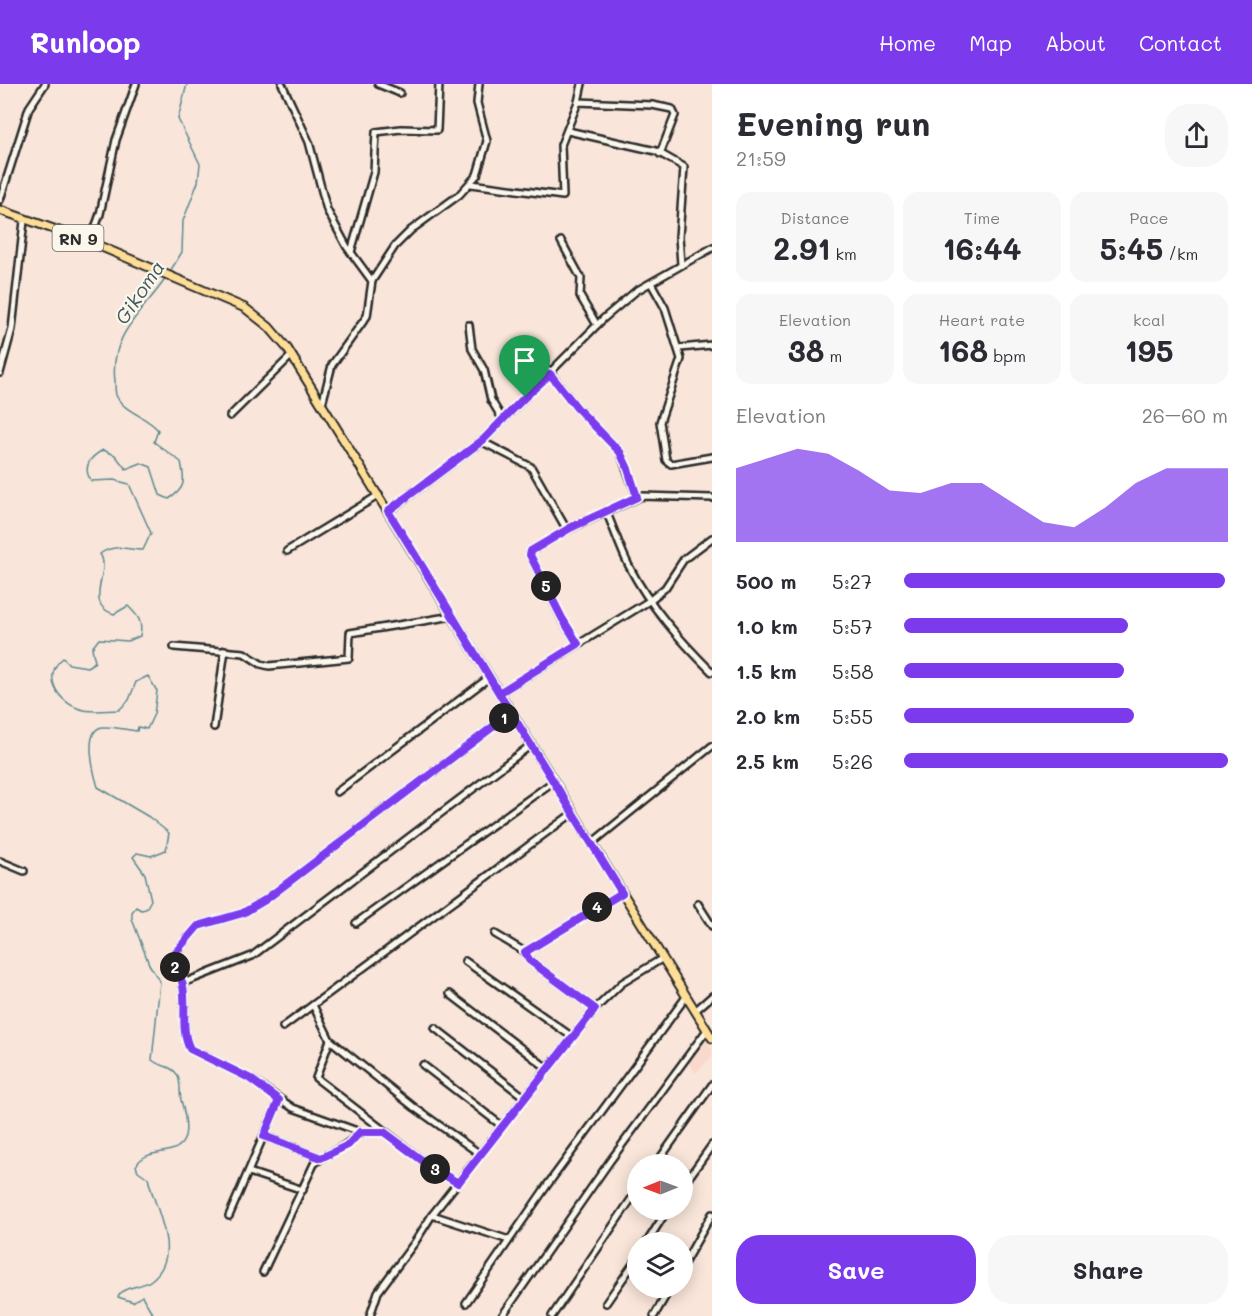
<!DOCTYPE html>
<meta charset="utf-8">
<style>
:root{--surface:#fff;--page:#f7f7f7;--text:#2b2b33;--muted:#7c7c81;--accent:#7c3aed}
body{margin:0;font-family:Mali,sans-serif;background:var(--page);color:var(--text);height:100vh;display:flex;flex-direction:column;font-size:22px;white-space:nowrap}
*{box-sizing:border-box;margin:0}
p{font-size:20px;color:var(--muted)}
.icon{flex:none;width:33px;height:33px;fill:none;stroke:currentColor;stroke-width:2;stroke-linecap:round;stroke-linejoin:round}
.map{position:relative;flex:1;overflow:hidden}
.details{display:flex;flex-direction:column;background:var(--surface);width:540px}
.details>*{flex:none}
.needle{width:39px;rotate:269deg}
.controls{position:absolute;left:627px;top:1070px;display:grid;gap:12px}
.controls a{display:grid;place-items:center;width:66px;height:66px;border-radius:50%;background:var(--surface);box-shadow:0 3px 15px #0003;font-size:30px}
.pin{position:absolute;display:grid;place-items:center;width:51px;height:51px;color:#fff;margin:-62px -26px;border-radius:50% 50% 50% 0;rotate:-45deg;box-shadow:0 0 6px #0007}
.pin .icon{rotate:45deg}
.km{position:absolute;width:30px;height:30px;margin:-15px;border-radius:50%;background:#222;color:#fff;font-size:16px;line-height:30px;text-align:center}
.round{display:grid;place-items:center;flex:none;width:63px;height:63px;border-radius:24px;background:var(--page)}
.summary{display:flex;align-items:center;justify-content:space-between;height:102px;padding:0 24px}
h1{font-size:33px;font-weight:700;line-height:45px}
.figures{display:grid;grid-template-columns:repeat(3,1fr);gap:9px;height:102px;padding:6px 24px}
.figures div{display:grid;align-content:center;border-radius:15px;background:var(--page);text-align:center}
.figures b{font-size:30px;font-weight:700}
.figures small{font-size:16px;font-weight:400}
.figures p{font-size:16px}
.chart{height:168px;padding:12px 24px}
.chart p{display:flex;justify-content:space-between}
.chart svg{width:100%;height:108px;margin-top:6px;fill:var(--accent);opacity:.7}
.primary-button{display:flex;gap:12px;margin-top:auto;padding:12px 24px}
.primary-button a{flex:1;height:69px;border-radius:24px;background:var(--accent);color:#fff;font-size:24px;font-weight:700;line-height:69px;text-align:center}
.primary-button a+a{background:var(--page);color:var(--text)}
ul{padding:0 24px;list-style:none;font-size:20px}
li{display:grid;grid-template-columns:96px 72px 1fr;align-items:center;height:45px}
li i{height:15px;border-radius:8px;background:var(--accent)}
header{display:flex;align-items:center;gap:36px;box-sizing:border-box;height:84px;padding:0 30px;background:var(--accent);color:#fff}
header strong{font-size:28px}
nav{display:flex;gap:33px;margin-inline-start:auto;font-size:21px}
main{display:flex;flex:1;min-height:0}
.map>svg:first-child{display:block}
</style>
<header>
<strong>Runloop</strong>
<nav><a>Home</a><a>Map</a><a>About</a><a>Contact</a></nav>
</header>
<main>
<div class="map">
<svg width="712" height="1232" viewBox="0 0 712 1232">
<rect width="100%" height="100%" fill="#f9e5d9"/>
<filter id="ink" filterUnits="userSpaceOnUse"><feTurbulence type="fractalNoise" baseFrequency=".0167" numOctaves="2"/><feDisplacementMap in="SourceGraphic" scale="12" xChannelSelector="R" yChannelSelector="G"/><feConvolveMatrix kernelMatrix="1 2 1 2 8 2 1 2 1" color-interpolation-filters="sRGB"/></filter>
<g filter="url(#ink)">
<polygon fill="#f8d9cc" points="704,953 712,965 712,972 696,989 686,975"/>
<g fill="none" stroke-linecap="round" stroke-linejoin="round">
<g stroke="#5a8a91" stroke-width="1.5">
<polyline points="169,189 182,168 183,137 198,98 200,80 178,35 187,0"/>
<path d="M 154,1232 L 142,1212 L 133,1218 L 118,1213 C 124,1201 140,1204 150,1197 C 185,1172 154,1124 148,1094 L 138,1087 L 136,1082 C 150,1054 202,1089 181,1016 C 179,1008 182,996 176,989 C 170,981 160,983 152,976 L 160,898 L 149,880 L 132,835 L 132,828 L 136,823 L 141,826 L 146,825 L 151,816 L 145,790 L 133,773 L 137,769 L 151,772 L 166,766 L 169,749 L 149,733 L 98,703 C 94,690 82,645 103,643 C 113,642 126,646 137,647 L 138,643 L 147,645 L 154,630 L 157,607 L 148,592 L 136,598 L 129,616 L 119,626 C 107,626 91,629 80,625 C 58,618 41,592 63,574 L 69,580 L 87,583 L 95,578 L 92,564 L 99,555 L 128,557 L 140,552 C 143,537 138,532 128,522 L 114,530 C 82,521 112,487 100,470 C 115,459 126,466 143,466 L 151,449 L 129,400 L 114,396 L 91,397 C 82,383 90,373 103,366 L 115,371 L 126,385 L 141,379 L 151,383 L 160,411 L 169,415 C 186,404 185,397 181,378 L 154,358 L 158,346 C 147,332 123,328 116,311 C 115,307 115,301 115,297 C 109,251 143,228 166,194"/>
</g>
<defs>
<g id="minor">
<polyline points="282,0 309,58 327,126 347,163 372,197 367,232 332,281 322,320"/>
<polyline points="378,0 400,9"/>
<polyline points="578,18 582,0"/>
<polyline points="568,47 656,67 684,83 679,153 681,180"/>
<polyline points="471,100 563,112 561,61 578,18 652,21 672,25 675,31 660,70"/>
<polyline points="0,116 29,24 45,0"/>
<polyline points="561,157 581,194 580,212 597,241"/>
<polyline points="90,158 100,130 116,56 136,0"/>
<polyline points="351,168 374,88 376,48 401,45 437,46 439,0"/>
<polyline points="372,197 395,162 411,146 459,111 477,91 487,57 477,19 479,0"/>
<polyline points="651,199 665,224 681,275 660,338 666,376 671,380 712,373"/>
<polyline points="469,241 472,265 484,286 491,316 503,336"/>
<polyline points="680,264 712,261"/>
<polyline points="0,289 12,245 24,137"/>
<polyline points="550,289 577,324 620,368 637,413"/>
<polyline points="230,332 292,271"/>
<polyline points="481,357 531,383 567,446 642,412 712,414"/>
<polyline points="389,427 483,356 603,235 636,207 712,164"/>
<path d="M 606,427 C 614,445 620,464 629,482 C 650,523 680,556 712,588"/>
<polyline points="567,446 531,467 530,471 562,535 578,560"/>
<polyline points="287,467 379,411"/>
<polyline points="174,563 244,569 261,580 269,582 349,574 350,549 453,532"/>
<polyline points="499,609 649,517 665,504 684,475 712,454"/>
<polyline points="214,643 225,566"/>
<polyline points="337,708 490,593"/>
<polyline points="592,759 712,662"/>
<polyline points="0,777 24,787"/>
<polyline points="698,820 712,842"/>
<polyline points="356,839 554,697"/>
<polyline points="495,850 525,868 529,876 595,925"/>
<polyline points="525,868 622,809"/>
<polyline points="465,877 571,952"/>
<polyline points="183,899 252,872 531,661"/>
<polyline points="450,910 547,984"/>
<polyline points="313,921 330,956 415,1024 480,1070"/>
<polyline points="695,927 712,912"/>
<polyline points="283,943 573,729"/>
<polyline points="435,944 524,1013"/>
<polyline points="330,956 316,994 431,1083 458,1099"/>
<polyline points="423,981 502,1042"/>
<path d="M 384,1048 L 360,1048 L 293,1024 L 249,994 L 190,965 C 180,946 187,923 183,902 C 181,890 174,884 174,870 L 198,842 L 243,829 L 265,816 L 511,629"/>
<polyline points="264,1052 321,1074"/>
<polyline points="656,1080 712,1001"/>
<polyline points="249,1088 303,1106"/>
<polyline points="682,1103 712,1061"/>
<polyline points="432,1131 509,1156"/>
<polyline points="229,1132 279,1016"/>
<polyline points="647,1158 668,1125"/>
<polyline points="682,1183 712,1130"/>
<path d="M 263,1188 L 314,1080 C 328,1067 344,1066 360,1048"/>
<polyline points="466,1219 548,1100 686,913"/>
<polyline points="606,1219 638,1173"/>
<polyline points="370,1232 378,1208 415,1158 432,1131 595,925 622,899 663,874"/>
<polyline points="502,1232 610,1077 707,946"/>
<polyline points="552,1232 638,1105"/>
<polyline points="654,1232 671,1203"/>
</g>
<polyline id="major" points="0,126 90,158 245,224 269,243 287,264 712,954"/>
</defs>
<use href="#minor" stroke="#2b2b2b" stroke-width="10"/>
<use href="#major" stroke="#2b2b2b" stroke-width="11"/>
<use href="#minor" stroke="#fbf7ec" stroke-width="5"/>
<use href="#major" stroke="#fedd96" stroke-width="7"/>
</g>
</g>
<g fill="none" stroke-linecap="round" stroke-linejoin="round" filter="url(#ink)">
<defs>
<path id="route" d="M 525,313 L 483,356 L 388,427 C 430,494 470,561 511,629 L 265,816 L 243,829 L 198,842 L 174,870 C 174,884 181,890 183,902 C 187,923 180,946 190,965 L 249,994 L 279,1016 L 264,1052 L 321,1074 L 348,1061 L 360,1048 L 384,1048 L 431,1083 L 458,1099 L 595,925 L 529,876 L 525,868 L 622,809 L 499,609 L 578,560 L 562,534 L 530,471 L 531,467 L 570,444 L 637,413 L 628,385 L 620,368 L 577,324 L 550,290 L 525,313"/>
</defs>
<use href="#route" stroke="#fff" stroke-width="12"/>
<use href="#route" stroke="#7c3aed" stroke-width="8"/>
</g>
<g text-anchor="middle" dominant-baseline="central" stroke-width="4.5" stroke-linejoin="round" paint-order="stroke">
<rect fill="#fbf7ec" stroke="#696865" stroke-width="1.5" x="52.5" y="141" width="51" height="26" rx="4.5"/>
<g font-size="16" font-weight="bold" fill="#2b2b2b">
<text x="78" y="154">RN 9</text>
</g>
<g font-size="20" font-style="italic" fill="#425a5e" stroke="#fbf7ec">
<text transform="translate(139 208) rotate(-56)">Gikoma</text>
</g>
</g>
</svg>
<div class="controls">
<a><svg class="needle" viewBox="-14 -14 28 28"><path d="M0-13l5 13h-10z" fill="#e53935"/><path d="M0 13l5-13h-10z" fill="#7c7c81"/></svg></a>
<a><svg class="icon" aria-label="layers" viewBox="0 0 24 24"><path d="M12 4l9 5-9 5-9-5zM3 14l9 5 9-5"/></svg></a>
</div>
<div class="pin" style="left:525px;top:313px;background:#1e9e55"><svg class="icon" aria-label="arrive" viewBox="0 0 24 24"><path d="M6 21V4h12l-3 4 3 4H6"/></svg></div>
<b class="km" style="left:504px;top:634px">1</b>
<b class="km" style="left:175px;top:883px">2</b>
<b class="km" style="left:435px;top:1085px">3</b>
<b class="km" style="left:597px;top:823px">4</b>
<b class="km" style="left:546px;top:502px">5</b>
</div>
<section class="details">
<div class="summary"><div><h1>Evening run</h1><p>21:59</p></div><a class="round"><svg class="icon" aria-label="share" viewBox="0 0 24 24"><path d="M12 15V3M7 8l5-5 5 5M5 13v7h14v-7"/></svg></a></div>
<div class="figures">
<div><p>Distance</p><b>2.91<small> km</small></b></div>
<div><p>Time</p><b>16:44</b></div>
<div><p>Pace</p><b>5:45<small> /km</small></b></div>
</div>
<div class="figures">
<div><p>Elevation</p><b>38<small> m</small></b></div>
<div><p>Heart rate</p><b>168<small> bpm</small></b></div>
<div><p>kcal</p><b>195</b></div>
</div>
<div class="chart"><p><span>Elevation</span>26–60 m</p>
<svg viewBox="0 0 160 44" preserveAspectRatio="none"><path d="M0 44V14L10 10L20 6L30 8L40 15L50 23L60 24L70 20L80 20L90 28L100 36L110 38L120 30L130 20L140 14L150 14L160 14V44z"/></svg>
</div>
<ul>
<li><b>500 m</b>5:27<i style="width:99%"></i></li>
<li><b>1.0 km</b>5:57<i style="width:69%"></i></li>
<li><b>1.5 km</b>5:58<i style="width:68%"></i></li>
<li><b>2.0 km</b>5:55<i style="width:71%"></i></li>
<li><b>2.5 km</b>5:26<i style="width:100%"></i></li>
</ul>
<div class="primary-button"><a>Save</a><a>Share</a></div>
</section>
</main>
